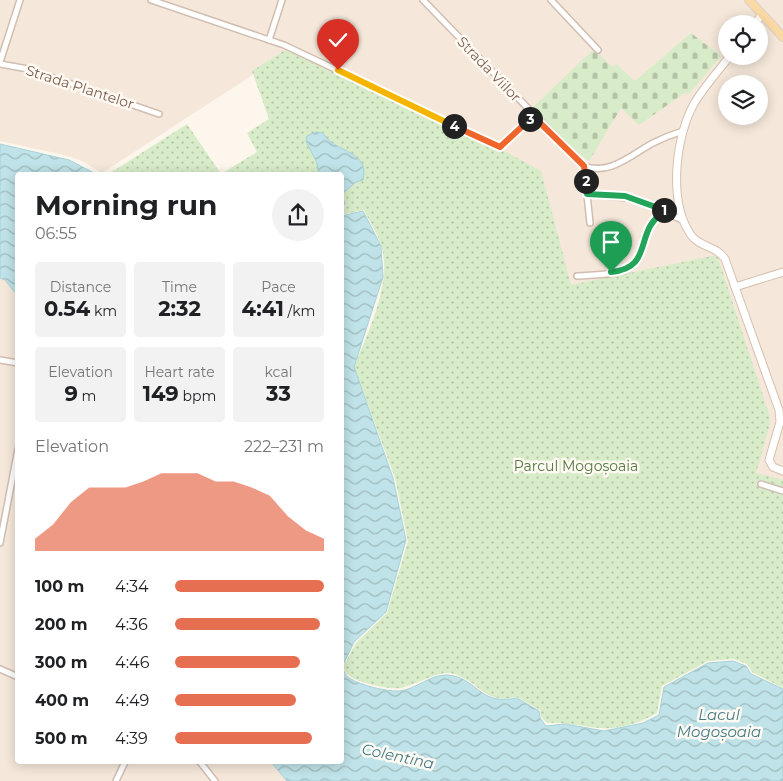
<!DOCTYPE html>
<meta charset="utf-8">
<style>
:root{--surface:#fff;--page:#f2f2f2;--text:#202124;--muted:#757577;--accent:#e76f51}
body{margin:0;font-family:Montserrat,sans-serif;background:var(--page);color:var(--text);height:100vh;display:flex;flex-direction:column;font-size:19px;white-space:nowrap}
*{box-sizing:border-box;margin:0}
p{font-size:16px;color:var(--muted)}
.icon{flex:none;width:28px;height:28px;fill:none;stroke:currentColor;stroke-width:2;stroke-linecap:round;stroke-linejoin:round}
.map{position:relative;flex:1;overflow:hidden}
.sheet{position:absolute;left:15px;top:172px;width:329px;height:592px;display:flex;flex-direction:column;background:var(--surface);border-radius:5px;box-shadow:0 2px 12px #0003}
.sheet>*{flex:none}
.buttons{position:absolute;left:718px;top:15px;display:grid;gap:10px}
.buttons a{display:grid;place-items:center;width:50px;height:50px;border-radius:50%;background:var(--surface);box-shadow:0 2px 12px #0003;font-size:25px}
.pin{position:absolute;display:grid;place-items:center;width:42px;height:42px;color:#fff;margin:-51px -21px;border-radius:50% 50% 50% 0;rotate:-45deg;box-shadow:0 0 5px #0007}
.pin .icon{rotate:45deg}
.km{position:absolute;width:25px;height:25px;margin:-12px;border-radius:50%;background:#222;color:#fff;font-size:14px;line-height:25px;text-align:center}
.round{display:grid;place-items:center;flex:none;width:52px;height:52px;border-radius:26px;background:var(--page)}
.headline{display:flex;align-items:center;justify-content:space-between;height:85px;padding:0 20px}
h1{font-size:28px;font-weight:700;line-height:38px}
.stats{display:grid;grid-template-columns:repeat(3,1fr);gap:8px;height:85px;padding:5px 20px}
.stats div{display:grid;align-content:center;border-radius:5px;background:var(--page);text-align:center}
.stats b{font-size:21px;font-weight:700}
.stats small{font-size:14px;font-weight:400}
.stats p{font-size:14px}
.chart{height:140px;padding:10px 20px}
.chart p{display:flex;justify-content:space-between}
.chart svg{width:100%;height:90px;margin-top:5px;fill:var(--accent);opacity:.7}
ul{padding:0 20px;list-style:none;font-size:16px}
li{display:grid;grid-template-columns:80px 60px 1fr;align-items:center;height:38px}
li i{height:12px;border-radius:6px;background:var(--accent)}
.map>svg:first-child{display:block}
</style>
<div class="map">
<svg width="783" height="781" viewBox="0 0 783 781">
<defs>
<pattern id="cemetery-stones" width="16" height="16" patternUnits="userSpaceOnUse" patternTransform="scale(1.25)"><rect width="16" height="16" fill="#d8ecc9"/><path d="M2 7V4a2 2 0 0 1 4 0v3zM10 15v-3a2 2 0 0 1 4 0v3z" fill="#b4c2a5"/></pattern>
<pattern id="park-dots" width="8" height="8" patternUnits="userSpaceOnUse" patternTransform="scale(1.25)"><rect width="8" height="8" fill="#d8ecc9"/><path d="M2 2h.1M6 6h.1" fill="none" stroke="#b4c2a5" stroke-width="1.8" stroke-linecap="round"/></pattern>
<pattern id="water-waves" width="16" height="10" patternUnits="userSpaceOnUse" patternTransform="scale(1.25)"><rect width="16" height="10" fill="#bfe3e8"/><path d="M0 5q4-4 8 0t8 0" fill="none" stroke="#a0bbbe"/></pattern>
</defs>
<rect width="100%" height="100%" fill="#fdf6ec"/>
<g fill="#f5e8da" fill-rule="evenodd">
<path d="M 0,0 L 783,0 L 783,483 L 752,475 L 765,411 L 715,256 L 569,289 L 285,54 L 102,173 L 80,160 L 64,155 L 0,141 ZM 726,24 L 759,24 L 759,56 L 726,56 ZM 726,84 L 759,84 L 759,116 L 726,116 Z"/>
<polygon points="0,278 5,280 18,295 18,762 272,763 287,781 0,781"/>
</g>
<polygon fill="url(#cemetery-stones)" points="691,33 721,56 688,95 686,92 639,125 621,108 589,161 575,151 531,109 594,49 612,67 616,64 635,81"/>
<path fill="url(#park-dots)" d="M 285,50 L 506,152 L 541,171 L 571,285 L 717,255 L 769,414 L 770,424 L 756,473 L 783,480 L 783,688 L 752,672 L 747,664 L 734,659 L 708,661 L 662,686 L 657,713 C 642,722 619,730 601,728 C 582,727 566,722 547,723 L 541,717 L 540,710 L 517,697 C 480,705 479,677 448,673 C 437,672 414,685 401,688 C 392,690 357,683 350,676 C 347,674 345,670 343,667 L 356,643 L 387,613 L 408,541 L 395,478 L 354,367 C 368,333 393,281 381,245 C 377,233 369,221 364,210 L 341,215 L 341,175 L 107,175 L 187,124 L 221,174 L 257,152 L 247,133 L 269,119 L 252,71 Z"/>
<g fill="url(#water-waves)" stroke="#a5d3da">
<path d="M 316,132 L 323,133 C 325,136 328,140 331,142 C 346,153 369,155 363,180 L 356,182 L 342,194 L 345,204 L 341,205 L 341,175 L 319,175 L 317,163 L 306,141 L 307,136 Z"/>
<polygon points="0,144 69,160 98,175 18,175 17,295 5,280 0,278"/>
<path d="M 363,211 L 381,246 L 383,277 L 354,367 L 393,478 L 406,540 L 386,612 L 354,642 L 342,667 C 344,671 346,677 351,679 C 360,685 388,692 399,691 C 415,690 431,674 447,675 C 478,677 477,706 517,698 L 539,711 L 540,718 L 546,726 L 565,724 L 604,731 L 643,723 L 659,715 L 664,687 L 708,663 L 733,661 L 746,666 L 751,674 L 783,689 L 783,781 L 287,781 L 272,763 L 341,762 L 341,216 Z"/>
</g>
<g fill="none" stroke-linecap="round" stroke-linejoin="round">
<defs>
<g id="street">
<polyline points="151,0 284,45 500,147 533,115"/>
<path d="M 423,0 L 584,166 C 610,176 632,154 653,143 C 663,138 673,134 683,131"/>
<polyline points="551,0 598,50"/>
<polyline points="269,40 282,0"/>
<polyline points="0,62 20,0"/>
<polyline points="0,64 28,69 159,114"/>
<polyline points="584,166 590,223"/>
<polyline points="587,194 637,199 684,221"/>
<path d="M 577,276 C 591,275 617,275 628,269 C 649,258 638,226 665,211"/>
<polyline points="0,360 18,363"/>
<polyline points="761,484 783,491"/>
<polyline points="0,543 18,449"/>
<polyline points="0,669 18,677"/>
<polyline points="200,762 215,781"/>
<polyline points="116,781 125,762"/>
</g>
<g id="secondary">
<polyline points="755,24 762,14"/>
<path d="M 730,56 C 718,71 705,86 695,102 C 675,136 668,202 691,235 C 699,247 717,246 725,259 L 779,410 L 780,422 L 769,460 L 773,467 L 783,471"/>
<polyline points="735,287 783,272"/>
</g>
<polyline id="primary" points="749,0 783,37"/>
</defs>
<use href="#street" stroke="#d1beb0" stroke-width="8"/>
<use href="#secondary" stroke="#d6c0b0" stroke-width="9"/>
<use href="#primary" stroke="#dad1cd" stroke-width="10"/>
<use href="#street" stroke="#fff" stroke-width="5"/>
<use href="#secondary" stroke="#fff" stroke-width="7"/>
<use href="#primary" stroke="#fbd9a5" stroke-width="8"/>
</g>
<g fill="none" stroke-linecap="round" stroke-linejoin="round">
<defs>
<path id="split-1" d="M 611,272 C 656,268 632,229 666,211 L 664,210"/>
<polyline id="split-2" points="586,181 587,194 625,196 664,210"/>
<polyline id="split-3" points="530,119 533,116 584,166 586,181"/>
<polyline id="split-4" points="454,126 500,147 530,119"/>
<polyline id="split-5" points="371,86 454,126"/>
<polyline id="split-6" points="338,70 371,86"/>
</defs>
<use href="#split-1" stroke="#fff" stroke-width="10"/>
<use href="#split-2" stroke="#fff" stroke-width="10"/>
<use href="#split-3" stroke="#fff" stroke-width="10"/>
<use href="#split-4" stroke="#fff" stroke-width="10"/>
<use href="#split-5" stroke="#fff" stroke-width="10"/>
<use href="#split-6" stroke="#fff" stroke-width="10"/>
<use href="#split-1" stroke="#22a559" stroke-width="6"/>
<use href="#split-2" stroke="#22a559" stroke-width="6"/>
<use href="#split-3" stroke="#f0652b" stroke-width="6"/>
<use href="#split-4" stroke="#f0652b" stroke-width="6"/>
<use href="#split-5" stroke="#f5b400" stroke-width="6"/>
<use href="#split-6" stroke="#f5b400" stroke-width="6"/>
</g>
<g text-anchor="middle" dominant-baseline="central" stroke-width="5" stroke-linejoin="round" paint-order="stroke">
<g font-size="14" fill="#7a5c4d" stroke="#fffaf3">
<text transform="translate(489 69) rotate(46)">Strada Viilor</text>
<text transform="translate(80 87) rotate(18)">Strada Plantelor</text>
</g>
<g font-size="14" fill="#537a41" stroke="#fffaf3">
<text x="576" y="466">Parcul Mogoșoaia</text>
</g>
<g font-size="15" font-style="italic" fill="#437c86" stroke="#fffaf3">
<text x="719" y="714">Lacul<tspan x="719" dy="17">Mogoșoaia</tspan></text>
<text transform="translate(398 756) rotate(12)">Colentina</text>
</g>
</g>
</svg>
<div class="buttons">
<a><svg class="icon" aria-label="locate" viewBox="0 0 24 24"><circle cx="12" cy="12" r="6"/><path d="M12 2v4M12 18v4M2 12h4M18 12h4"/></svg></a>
<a><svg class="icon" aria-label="layers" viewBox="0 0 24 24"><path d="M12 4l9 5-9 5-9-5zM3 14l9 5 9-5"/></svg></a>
</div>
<div class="pin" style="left:611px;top:272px;background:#1e9e55"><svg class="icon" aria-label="arrive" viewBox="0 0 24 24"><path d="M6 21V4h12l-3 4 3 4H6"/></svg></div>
<div class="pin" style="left:338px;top:70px;background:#d93025"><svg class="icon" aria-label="check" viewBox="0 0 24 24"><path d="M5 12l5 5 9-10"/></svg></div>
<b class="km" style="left:664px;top:210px">1</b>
<b class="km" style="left:586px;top:181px">2</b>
<b class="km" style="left:530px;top:119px">3</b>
<b class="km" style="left:454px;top:126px">4</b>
<section class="sheet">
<div class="headline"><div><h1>Morning run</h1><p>06:55</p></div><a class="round"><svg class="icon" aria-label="share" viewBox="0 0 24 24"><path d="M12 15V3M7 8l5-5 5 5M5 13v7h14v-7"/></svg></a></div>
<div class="stats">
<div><p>Distance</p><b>0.54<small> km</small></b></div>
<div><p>Time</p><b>2:32</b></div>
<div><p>Pace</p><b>4:41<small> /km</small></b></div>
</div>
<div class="stats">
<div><p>Elevation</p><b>9<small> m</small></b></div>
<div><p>Heart rate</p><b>149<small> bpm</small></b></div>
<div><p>kcal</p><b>33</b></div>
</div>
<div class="chart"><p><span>Elevation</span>222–231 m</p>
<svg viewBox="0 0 160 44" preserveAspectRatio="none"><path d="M0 44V38L10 31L20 20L30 13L40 13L50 13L60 10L70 6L80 6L90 6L100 10L110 10L120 13L130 17L140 27L150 34L160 38V44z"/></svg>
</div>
<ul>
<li><b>100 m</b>4:34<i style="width:100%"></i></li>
<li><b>200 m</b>4:36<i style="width:97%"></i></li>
<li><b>300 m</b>4:46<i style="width:84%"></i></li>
<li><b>400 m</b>4:49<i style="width:81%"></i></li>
<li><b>500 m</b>4:39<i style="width:92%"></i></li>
</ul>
</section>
</div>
